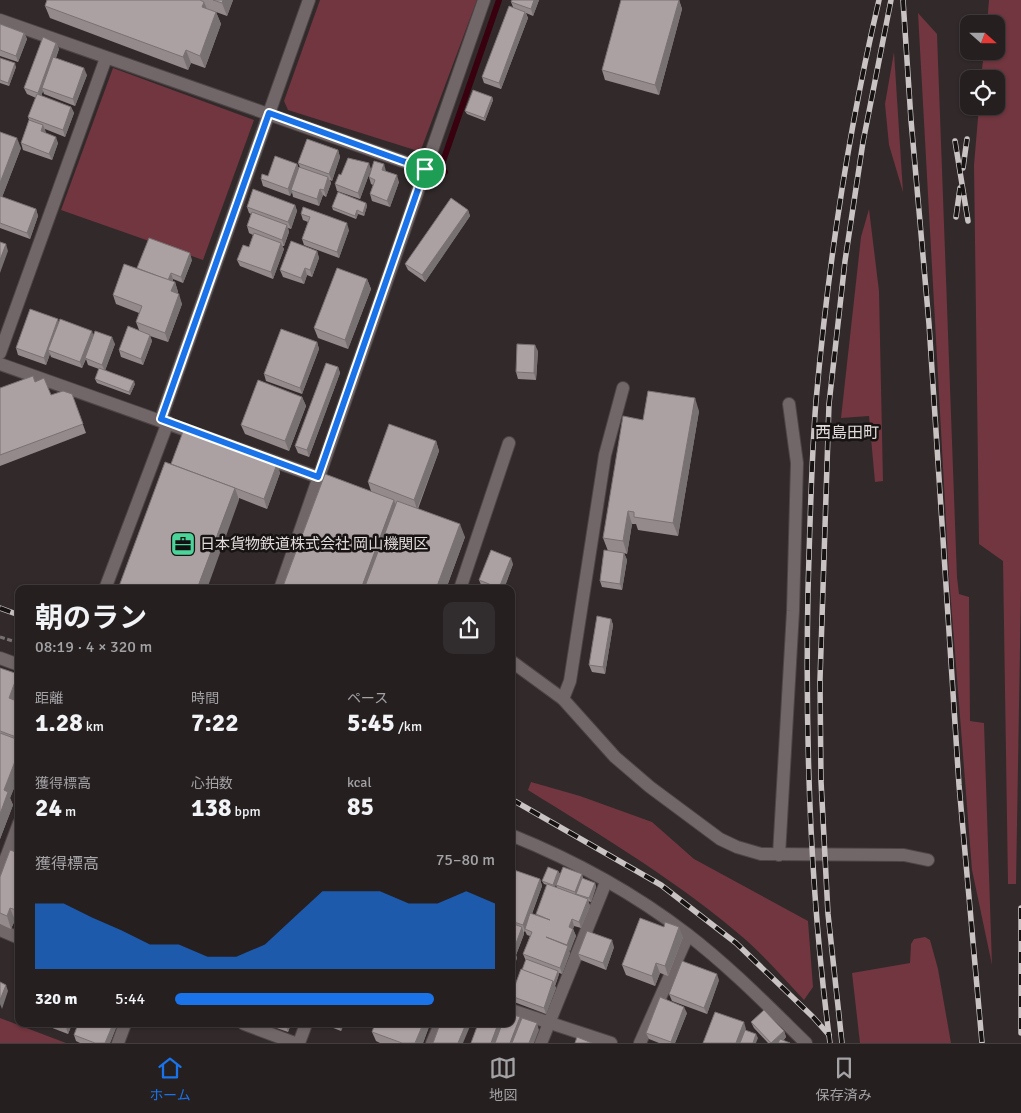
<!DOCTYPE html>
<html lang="ja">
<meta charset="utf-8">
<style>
:root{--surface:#251f20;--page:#312c2d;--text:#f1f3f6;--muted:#a3a2a5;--line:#423d3e;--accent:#1a73e8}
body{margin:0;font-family:Signika,"Noto Sans JP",sans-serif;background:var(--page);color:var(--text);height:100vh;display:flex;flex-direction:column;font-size:19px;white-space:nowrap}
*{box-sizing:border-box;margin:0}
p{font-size:16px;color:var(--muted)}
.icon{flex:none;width:28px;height:28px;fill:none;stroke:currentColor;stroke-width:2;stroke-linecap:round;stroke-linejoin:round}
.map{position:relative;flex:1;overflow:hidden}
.sheet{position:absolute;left:15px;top:585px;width:500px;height:442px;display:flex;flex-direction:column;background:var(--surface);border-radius:10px;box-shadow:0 1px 4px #0004,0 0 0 1px var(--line)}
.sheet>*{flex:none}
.needle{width:32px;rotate:111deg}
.buttons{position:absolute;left:960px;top:15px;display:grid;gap:10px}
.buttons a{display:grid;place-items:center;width:45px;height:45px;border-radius:10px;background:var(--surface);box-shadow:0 1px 4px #0004,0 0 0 1px var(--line);font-size:25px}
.pin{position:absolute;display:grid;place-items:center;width:42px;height:42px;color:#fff;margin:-21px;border:2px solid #fff;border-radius:50%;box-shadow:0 1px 5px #0007}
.round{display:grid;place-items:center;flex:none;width:52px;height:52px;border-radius:10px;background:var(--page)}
.head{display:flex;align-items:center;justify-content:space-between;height:85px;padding:0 20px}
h1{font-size:28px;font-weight:700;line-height:38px}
.figures{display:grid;grid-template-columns:repeat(3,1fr);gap:8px;height:85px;padding:5px 20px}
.figures div{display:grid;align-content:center}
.figures b{font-size:25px;font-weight:700}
.figures small{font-size:14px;font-weight:400}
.figures p{font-size:14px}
.chart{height:140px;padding:10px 20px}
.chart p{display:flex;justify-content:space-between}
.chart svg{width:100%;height:90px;margin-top:5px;fill:var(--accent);opacity:.7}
ul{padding:0 20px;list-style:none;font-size:16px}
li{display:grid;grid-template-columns:80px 60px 1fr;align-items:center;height:38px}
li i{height:12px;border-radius:6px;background:var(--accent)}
.menu{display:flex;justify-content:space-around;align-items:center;height:70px;border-top:1px solid var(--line);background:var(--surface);font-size:14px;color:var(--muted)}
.menu a{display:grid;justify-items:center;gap:2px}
.menu .selected{color:var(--accent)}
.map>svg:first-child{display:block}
</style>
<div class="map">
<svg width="1021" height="1043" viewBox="0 0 1021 1043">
<rect width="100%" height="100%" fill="#31292a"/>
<g fill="#71363f">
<polygon points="320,0 477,0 422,147 418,151 288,110 284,101"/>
<polygon points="989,0 1021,0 1021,589 1016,884 1008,884 1003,561 979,544 974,165 979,106 996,106 996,79 981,79 984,51 996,51 996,24 987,24"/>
<polygon points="918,13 937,34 957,577 959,594 969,597 970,721 984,723 992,965 972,870 949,576"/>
<polygon points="894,52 903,192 889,145 885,104"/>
<polygon points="113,68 254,120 203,260 61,210"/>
<polygon points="869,209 879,291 883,481 875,482 869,416 841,418 861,237"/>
<path d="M 531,782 L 580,796 L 652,822 L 694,859 L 808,921 L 813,987 L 804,1000 C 785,980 766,958 746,940 C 679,882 602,836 528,790 Z"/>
<polygon points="925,937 930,940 938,969 951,1043 860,1043 852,973 910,963 911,944 914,939"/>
<polygon points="0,1018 66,1043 0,1043"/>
</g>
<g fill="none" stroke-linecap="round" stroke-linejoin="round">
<polyline stroke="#39000f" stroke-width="6" points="445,172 441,167 499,0"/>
<defs>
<g id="service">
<polyline points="460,589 509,443"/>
<polyline points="511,661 563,699 615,757 650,787 720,839 737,847 761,854 904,855 928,860"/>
<polyline points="563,699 570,681 605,455 623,388"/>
<polyline points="779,855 793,611 797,463 789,404"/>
</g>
<g id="minor">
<polyline points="0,20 425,169"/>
<polyline points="0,353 106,58"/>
<polyline points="0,364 318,477"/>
<polyline points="161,419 309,0"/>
<polyline points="105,589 168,422"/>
<polyline points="280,589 484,0"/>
<polyline points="0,658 19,665"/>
<path d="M 511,835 C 573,860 635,894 687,934 C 730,967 768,1006 806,1043"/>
<polyline points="0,874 19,823"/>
<polyline points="0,930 19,938"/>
<polyline points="511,1010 611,1043"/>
<polyline points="244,1024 295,1043"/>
<polyline points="118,1043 125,1024"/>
<polyline points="299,1043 306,1024"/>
<polyline points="432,1043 440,1024"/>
<polyline points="541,1043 606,882"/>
<polyline points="640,1043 688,935"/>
</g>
</defs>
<use href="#service" stroke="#4d4546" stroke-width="14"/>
<use href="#minor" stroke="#4d4546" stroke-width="14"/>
<polyline stroke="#787172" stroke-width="3" stroke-dasharray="5 2.5" stroke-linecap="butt" points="0,637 19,643"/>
<use href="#service" stroke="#716768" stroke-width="12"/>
<use href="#minor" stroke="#716768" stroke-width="12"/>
<defs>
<g id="rail">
<polyline points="903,0 911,120 929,324 959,785 982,1043"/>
<polyline points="955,141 968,221"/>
<polyline points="963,168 967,139"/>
<polyline points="956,217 960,188"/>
<polyline points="0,608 19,615"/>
<polyline points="511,799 661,885 736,943 813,1017 829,1035"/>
<polyline points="1021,908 1021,1033"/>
<path d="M 830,1043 C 810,893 805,742 808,591 C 810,527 811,464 816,401 C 828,266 848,132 879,0"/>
<polyline points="842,1043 828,914 821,781 820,680 829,404 845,261 863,142 891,0"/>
</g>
</defs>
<use href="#rail" stroke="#c9c3c4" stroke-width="5.5"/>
<use href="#rail" stroke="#171313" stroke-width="4" stroke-dasharray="11" stroke-linecap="butt"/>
</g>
<g fill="#948a8b">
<polygon points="47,0 233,0 227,16 216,12 221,24 205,68 191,63 188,70 50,18 45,6"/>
<polygon points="539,0 533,16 526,13 528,18 501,89 484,83 482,77 513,7 511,2"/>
<polygon points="679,0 682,9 659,95 605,80 602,70"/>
<polygon points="0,24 24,33 27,39 18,62 0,56"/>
<polygon points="56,43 59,49 56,58 87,75 75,106 44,94 43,91 41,96 71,107 74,113 65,137 45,129 45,133 58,143 52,160 23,150 21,143 29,120 28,117 36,98 27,94 24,88"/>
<polygon points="0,59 16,67 9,86 0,83"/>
<polygon points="492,97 493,100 485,121 467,114 465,111"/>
<polygon points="0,132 21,148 2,197 36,209 38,216 30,239 0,228"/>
<polygon points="338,150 340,157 332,181 330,180 331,183 326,197 323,195 319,206 293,197 292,192 290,196 263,186 261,179 297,164 298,167 300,167 298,163"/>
<polygon points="371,169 360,199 337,191 335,184 341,175"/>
<polygon points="386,171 399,182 390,207 372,201 370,194 373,185 371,184 369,177"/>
<polygon points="366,203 367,206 364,216 358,214 356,219 333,210 332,207"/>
<polygon points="295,205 297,211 291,229 288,228 289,232 284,246 282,246 284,249 273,279 240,266 237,260 249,247 253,235 249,233 247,226 251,214 249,213 247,207"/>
<polygon points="468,210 470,216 425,282 408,270 405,264"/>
<polygon points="301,214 349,230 339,258 304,245 302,239 308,222 303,220"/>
<polygon points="317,251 319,258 312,277 307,275 304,284 283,277 280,270"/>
<polygon points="192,260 183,283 173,279 173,282 175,282 178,292 177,294 182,304 168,342 150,336 152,341 143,365 121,357 119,350 139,330 136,322 139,313 116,304 113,295 137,268"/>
<polygon points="367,279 371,289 348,349 318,338 314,328"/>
<polygon points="59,322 94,336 115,344 105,370 135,384 130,395 97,383 95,379 99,369 88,365 86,359 82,368 51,357 50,354 46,365 18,355 16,348"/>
<polygon points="317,342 319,349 302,394 266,381 264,374"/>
<polygon points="538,351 536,380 518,379 516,372"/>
<polygon points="338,367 340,373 309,457 298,453 295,446"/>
<polygon points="0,388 51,395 72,394 86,433 0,466"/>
<polygon points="302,397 306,406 289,451 245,434 241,425"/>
<polygon points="699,411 678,536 638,530 636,524 632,524 627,554 624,553 627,560 622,590 602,587 600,581 608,551 603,538 643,420"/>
<polygon points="436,441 439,451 418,509 465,537 446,589 371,491 368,482"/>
<polygon points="171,464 277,464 280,473 267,509 239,498 239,500"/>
<polygon points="513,564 504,589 487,589 482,587 479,580"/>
<polygon points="611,619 613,625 605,674 592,672 589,665"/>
<polygon points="0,668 19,677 19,776 10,798 13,805 0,839"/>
<polygon points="19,853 19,922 15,920 11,929 0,924 0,877"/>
<polygon points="511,869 540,879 542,886 532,914 536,915 547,885 544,884 542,881 558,871 560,874 555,887 557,888 556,885 583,877 583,879 595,883 596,887 591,902 588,901 590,906 581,928 574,926 573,929 576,936 569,951 570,953 562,974 559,973 559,974 555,986 556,988 546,1014 514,1002 511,996 526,961 523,954 530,936 527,935 525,931 525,932 524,931 524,934 516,955 517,958 511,974"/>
<polygon points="683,937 668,976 660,973 655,986 626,975 622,965"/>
<polygon points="614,947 606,970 581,960 578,954"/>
<polygon points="719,980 707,1014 672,1001 669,994"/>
<polygon points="687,1013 675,1043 659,1043 649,1039 646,1033"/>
<polygon points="751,1022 784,1031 786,1037 783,1041 790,1043 768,1043 754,1028"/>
<polygon points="42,1024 72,1024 68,1034"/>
<polygon points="265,1024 291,1024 288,1032"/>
<polygon points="323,1024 344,1024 341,1031"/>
<polygon points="375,1024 430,1024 423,1043 380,1043 376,1041 372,1032"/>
<polygon points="117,1025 110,1043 80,1043 76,1041 74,1035"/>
</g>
<g fill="#787171">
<polygon points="223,0 233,0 227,16 222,3"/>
<polygon points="534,0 539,0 533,16 531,9"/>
<polygon points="679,0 682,9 659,95 655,85"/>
<polygon points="204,2 209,14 202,7"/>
<polygon points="216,12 221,24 205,68 200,56"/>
<polygon points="525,12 528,18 501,89 499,83"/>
<polygon points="24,33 27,39 18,62 16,56"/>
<polygon points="56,43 59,49 44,89 42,88 43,91 40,99 38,93"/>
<polygon points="186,50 191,63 188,70 183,57"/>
<polygon points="15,63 16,67 9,86 8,83"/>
<polygon points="84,68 87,75 75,106 73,99"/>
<polygon points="492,97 493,100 485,121 484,118"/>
<polygon points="71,107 74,113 65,137 63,130"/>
<polygon points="43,125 46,132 43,138 41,131"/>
<polygon points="56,137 58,143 52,160 49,154"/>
<polygon points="17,138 21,148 1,200 0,197 0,183"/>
<polygon points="338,150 340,157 332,181 329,174"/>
<polygon points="369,163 371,169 360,199 358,193"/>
<polygon points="297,164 300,170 291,190 292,192 290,196 288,189"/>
<polygon points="384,164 386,171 384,177 382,170"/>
<polygon points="397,175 399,182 390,207 387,201"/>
<polygon points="328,177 331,183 326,197 324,190"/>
<polygon points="320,189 323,195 319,206 317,199"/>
<polygon points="366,203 367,206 364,216 363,213"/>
<polygon points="295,205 297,211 291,229 288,222"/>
<polygon points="36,209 38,216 30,239 27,233"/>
<polygon points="357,210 358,214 356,219 355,216"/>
<polygon points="468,210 470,216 425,282 422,275"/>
<polygon points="347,223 349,230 339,258 337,252"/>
<polygon points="287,225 289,232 284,246 282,240"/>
<polygon points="281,243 284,249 273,279 271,272"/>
<polygon points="6,244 8,251 0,273 0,260"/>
<polygon points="317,251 319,258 312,277 310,270"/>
<polygon points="190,253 192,260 183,283 181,277"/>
<polygon points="305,268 307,275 304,284 301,278"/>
<polygon points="171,273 173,279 170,288 168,281"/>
<polygon points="367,279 371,289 348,349 345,340"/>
<polygon points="175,282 178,292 175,301 171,291"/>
<polygon points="179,294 182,304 168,342 165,333"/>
<polygon points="58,319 60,326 48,350 50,354 46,365 44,358"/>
<polygon points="92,331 94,337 82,368 80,362"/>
<polygon points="150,335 152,341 143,365 141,359"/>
<polygon points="112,337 115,344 105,371 102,365"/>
<polygon points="317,342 319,349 302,394 300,388"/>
<polygon points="535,345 538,351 536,380 534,373"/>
<polygon points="338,367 340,373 309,457 307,450"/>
<polygon points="134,381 135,384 130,395 129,392"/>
<polygon points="302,397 306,406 289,451 285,441"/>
<polygon points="695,398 699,411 678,536 673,523"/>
<polygon points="436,441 439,451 417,509 414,500"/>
<polygon points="277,464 280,473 267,509 264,499"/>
<polygon points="235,488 239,500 207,589 197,589"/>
<polygon points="394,500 399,513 370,589 361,589"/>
<polygon points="628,511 632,524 627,554 623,541"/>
<polygon points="460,524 465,537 446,589 436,589"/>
<polygon points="624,553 627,560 622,590 620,584"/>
<polygon points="511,558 513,564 504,589 500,589 499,588"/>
<polygon points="611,619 613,625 605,674 603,667"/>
<polygon points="18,674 19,677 19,696 15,699 16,703 9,698"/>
<polygon points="19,751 19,776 10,798 13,805 0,839 0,814 4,790"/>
<polygon points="558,871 560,874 554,888 553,885"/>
<polygon points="582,874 583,877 577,894 576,894 576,896 575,892"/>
<polygon points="540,879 542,886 526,929 525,929 525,932 523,925"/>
<polygon points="595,883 596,887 591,902 589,898"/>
<polygon points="588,899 590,906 581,928 579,922"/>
<polygon points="10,908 15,920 11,929 7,916"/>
<polygon points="572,919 574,926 571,934 569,927"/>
<polygon points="522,927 524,934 516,955 514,949"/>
<polygon points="679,927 683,937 668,976 665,966"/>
<polygon points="573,929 576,936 570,952 567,945"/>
<polygon points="612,940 614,947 606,970 603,963"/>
<polygon points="568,946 570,953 562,974 560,968"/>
<polygon points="515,951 517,958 511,974 511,961"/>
<polygon points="656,963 660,973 655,986 652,976"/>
<polygon points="558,971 559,974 555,986 554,982"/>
<polygon points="717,974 719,980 707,1014 704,1008"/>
<polygon points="553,981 556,988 546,1014 544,1008"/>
<polygon points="6,985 8,991 2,1009 0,1004 0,1000"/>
<polygon points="684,1007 687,1013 675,1043 671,1043 671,1042"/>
<polygon points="520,1017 522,1024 515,1043 510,1043"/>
<polygon points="744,1022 746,1029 741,1043 736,1043"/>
<polygon points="537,1023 539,1030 534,1043 529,1043"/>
<polygon points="67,1024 72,1024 68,1034 66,1027"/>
<polygon points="113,1024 117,1024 117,1025 110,1043 105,1043"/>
<polygon points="286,1024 291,1024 288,1032 286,1026"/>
<polygon points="339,1024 344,1024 341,1031"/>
<polygon points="423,1024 430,1024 423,1043 415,1043"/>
<polygon points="466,1024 471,1024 463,1043 458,1043"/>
<polygon points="498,1024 503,1024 496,1043 491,1043"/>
<polygon points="784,1031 786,1037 781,1043 771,1043"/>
<polygon points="756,1034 758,1038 756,1043 753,1043"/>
</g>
<g fill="#aca1a2" stroke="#787171">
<polygon points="47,0 200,0 204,2 202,7 216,12 200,56 186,50 183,57 45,6"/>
<polygon points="213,0 223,0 222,3"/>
<polygon points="512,0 534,0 531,9 511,2"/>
<polygon points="621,0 679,0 655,85 602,70"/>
<polygon points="509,6 525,12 499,83 482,77"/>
<polygon points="0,24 24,33 16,56 0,50"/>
<polygon points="43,37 56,43 38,93 24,88"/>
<polygon points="53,57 84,68 73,99 42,88"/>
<polygon points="0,58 15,63 8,83 0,80"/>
<polygon points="473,90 492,97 484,118 465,111"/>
<polygon points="37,94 71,107 63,130 28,117"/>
<polygon points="29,120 43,125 41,131 56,137 49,154 21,143"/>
<polygon points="0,132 17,138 0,183"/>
<polygon points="307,139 338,150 329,174 298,163"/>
<polygon points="275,156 297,164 288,189 261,179 262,174 268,176"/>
<polygon points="348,158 369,163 358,193 335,184 339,174 341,175"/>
<polygon points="374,161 384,164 382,170 397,175 387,201 370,194 375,180 369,177"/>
<polygon points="299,167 328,177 324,190 320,189 317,199 291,190"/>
<polygon points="253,189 295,205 288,222 247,207"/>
<polygon points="338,192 366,203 363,213 357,210 355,216 332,207"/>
<polygon points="0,196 36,209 27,233 0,223"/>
<polygon points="451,198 468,210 422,275 405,264"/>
<polygon points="303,207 347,223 337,252 302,239 310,217 301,214"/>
<polygon points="252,212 287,225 282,240 247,226"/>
<polygon points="254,233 281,243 271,272 237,260 243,245 249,247"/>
<polygon points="149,238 190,253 181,277 171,273 168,280 137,268"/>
<polygon points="291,241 317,251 310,270 305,268 301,278 280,270"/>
<polygon points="0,242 6,244 0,260"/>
<polygon points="124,264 175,282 171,291 179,294 165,333 136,322 142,306 113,295"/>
<polygon points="337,268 367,279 345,340 314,328"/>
<polygon points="30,309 58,319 44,358 16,348"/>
<polygon points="60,319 92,331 80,362 48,350"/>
<polygon points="128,326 150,335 141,359 119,350"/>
<polygon points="281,329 317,342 300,388 264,374"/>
<polygon points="95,331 112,337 102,365 85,358"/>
<polygon points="517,344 535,345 534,373 516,372"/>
<polygon points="326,363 338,367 307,450 295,446"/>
<polygon points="99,368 134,381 129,392 95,379"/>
<polygon points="33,376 35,382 44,378 51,395 63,391 72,394 83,424 0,455 0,388"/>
<polygon points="258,380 302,397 285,441 241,425"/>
<polygon points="648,391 695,398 673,523 634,517 634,512 628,511 623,541 603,538 623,416 643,420"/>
<polygon points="389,424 436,441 414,500 368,482"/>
<polygon points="184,429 277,464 264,499 171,464"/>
<polygon points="165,462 235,488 197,589 118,589"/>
<polygon points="325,474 394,500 361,589 282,589"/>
<polygon points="397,501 460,524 436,589 364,589"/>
<polygon points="491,550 511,558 499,588 479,580"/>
<polygon points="604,550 624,553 620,584 600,581"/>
<polygon points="597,616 611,619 603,667 589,665"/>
<polygon points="0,668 18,674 9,698 19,702 19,738 0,731"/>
<polygon points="19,688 19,700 15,699"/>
<polygon points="0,733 19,740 19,751 4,790 8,792 0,814"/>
<polygon points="10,850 19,853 19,911 10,908 7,916 0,913 0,877"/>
<polygon points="548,867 558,871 553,885 542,881"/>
<polygon points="563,867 582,874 575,892 556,885"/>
<polygon points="511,869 540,879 523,925 511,921"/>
<polygon points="582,878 595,883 589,898 576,894"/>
<polygon points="547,884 588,899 579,922 572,919 569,927 573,929 567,945 546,937 568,946 560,968 523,954 532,932 525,929 530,913 550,920 536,914"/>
<polygon points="640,918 664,927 665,922 679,927 665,966 656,963 652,976 622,965"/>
<polygon points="511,923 522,927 514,949 511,948"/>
<polygon points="587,931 612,940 603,963 578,954"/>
<polygon points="511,950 515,951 511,961"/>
<polygon points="526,959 558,971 554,982 522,970"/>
<polygon points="682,961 717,974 704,1008 669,994"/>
<polygon points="521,969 553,981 544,1008 511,996"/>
<polygon points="0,982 6,985 0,1000"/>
<polygon points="660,997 684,1007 671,1042 646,1033"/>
<polygon points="764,1010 784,1031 771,1043 751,1022"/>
<polygon points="715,1012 744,1022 736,1043 703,1043"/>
<polygon points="511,1014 520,1017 510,1043 495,1043 502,1024 511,1024"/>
<polygon points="522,1018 537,1023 529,1043 512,1043"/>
<polygon points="56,1024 67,1024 66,1027"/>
<polygon points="78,1024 113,1024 105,1043 95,1043 74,1035"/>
<polygon points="375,1024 423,1024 415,1043 402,1043 372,1032"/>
<polygon points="440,1024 466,1024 458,1043 433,1043"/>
<polygon points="478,1024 498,1024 491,1043 471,1043"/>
<polygon points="745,1030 756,1034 753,1043 740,1043"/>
<polygon points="577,1037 592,1043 575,1043"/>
<polygon points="780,1039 790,1043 778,1043"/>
</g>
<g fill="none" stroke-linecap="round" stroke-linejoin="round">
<defs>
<polygon id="route" points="269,113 425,169 318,477 161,419"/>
</defs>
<use href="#route" stroke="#fff" stroke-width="10"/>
<use href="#route" stroke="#1a73e8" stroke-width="6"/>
</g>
<defs>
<symbol id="office-square" viewBox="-11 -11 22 22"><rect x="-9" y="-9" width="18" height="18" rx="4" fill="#4cd39a" stroke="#171313"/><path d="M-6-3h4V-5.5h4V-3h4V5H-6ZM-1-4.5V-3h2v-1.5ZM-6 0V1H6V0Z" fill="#111"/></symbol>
</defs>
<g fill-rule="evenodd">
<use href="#office-square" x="169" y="530" width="28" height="28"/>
</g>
<g text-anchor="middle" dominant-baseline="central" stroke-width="5" stroke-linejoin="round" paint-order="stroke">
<g font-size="15" fill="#e0dadb" stroke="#171313" text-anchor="start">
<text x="200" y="544">日本貨物鉄道株式会社 岡山機関区</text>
</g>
<g font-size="16" fill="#e0dadb" stroke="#171313">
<text x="847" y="433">西島田町</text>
</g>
</g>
</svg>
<div class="buttons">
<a><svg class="needle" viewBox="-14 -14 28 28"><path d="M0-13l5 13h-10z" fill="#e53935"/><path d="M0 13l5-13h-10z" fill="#a3a2a5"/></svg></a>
<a><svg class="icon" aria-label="locate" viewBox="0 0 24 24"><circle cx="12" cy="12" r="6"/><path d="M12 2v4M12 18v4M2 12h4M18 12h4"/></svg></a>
</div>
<div class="pin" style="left:425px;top:169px;background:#1e9e55"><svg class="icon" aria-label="arrive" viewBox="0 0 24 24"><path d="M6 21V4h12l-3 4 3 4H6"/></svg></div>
<section class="sheet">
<div class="head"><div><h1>朝のラン</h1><p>08:19 · 4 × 320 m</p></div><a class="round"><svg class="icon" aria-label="share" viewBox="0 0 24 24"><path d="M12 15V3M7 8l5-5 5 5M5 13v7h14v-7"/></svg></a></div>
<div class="figures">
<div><p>距離</p><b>1.28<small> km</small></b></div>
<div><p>時間</p><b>7:22</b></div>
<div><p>ペース</p><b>5:45<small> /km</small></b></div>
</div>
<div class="figures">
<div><p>獲得標高</p><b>24<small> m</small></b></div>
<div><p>心拍数</p><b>138<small> bpm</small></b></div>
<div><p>kcal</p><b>85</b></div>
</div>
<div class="chart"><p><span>獲得標高</span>75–80 m</p>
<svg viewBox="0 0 160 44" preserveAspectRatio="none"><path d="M0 44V12L10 12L20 19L30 25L40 32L50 32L60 38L70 38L80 32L90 19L100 6L110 6L120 6L130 12L140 12L150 6L160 12V44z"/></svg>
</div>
<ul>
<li><b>320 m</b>5:44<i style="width:81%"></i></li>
</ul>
</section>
</div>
<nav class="menu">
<a class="selected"><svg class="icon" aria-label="home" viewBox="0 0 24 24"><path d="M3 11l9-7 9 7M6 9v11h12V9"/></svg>ホーム</a>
<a><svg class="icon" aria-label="map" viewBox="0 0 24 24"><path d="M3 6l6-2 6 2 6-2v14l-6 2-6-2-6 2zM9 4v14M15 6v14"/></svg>地図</a>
<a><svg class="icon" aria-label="saved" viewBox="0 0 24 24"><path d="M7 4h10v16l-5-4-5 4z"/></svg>保存済み</a>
</nav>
